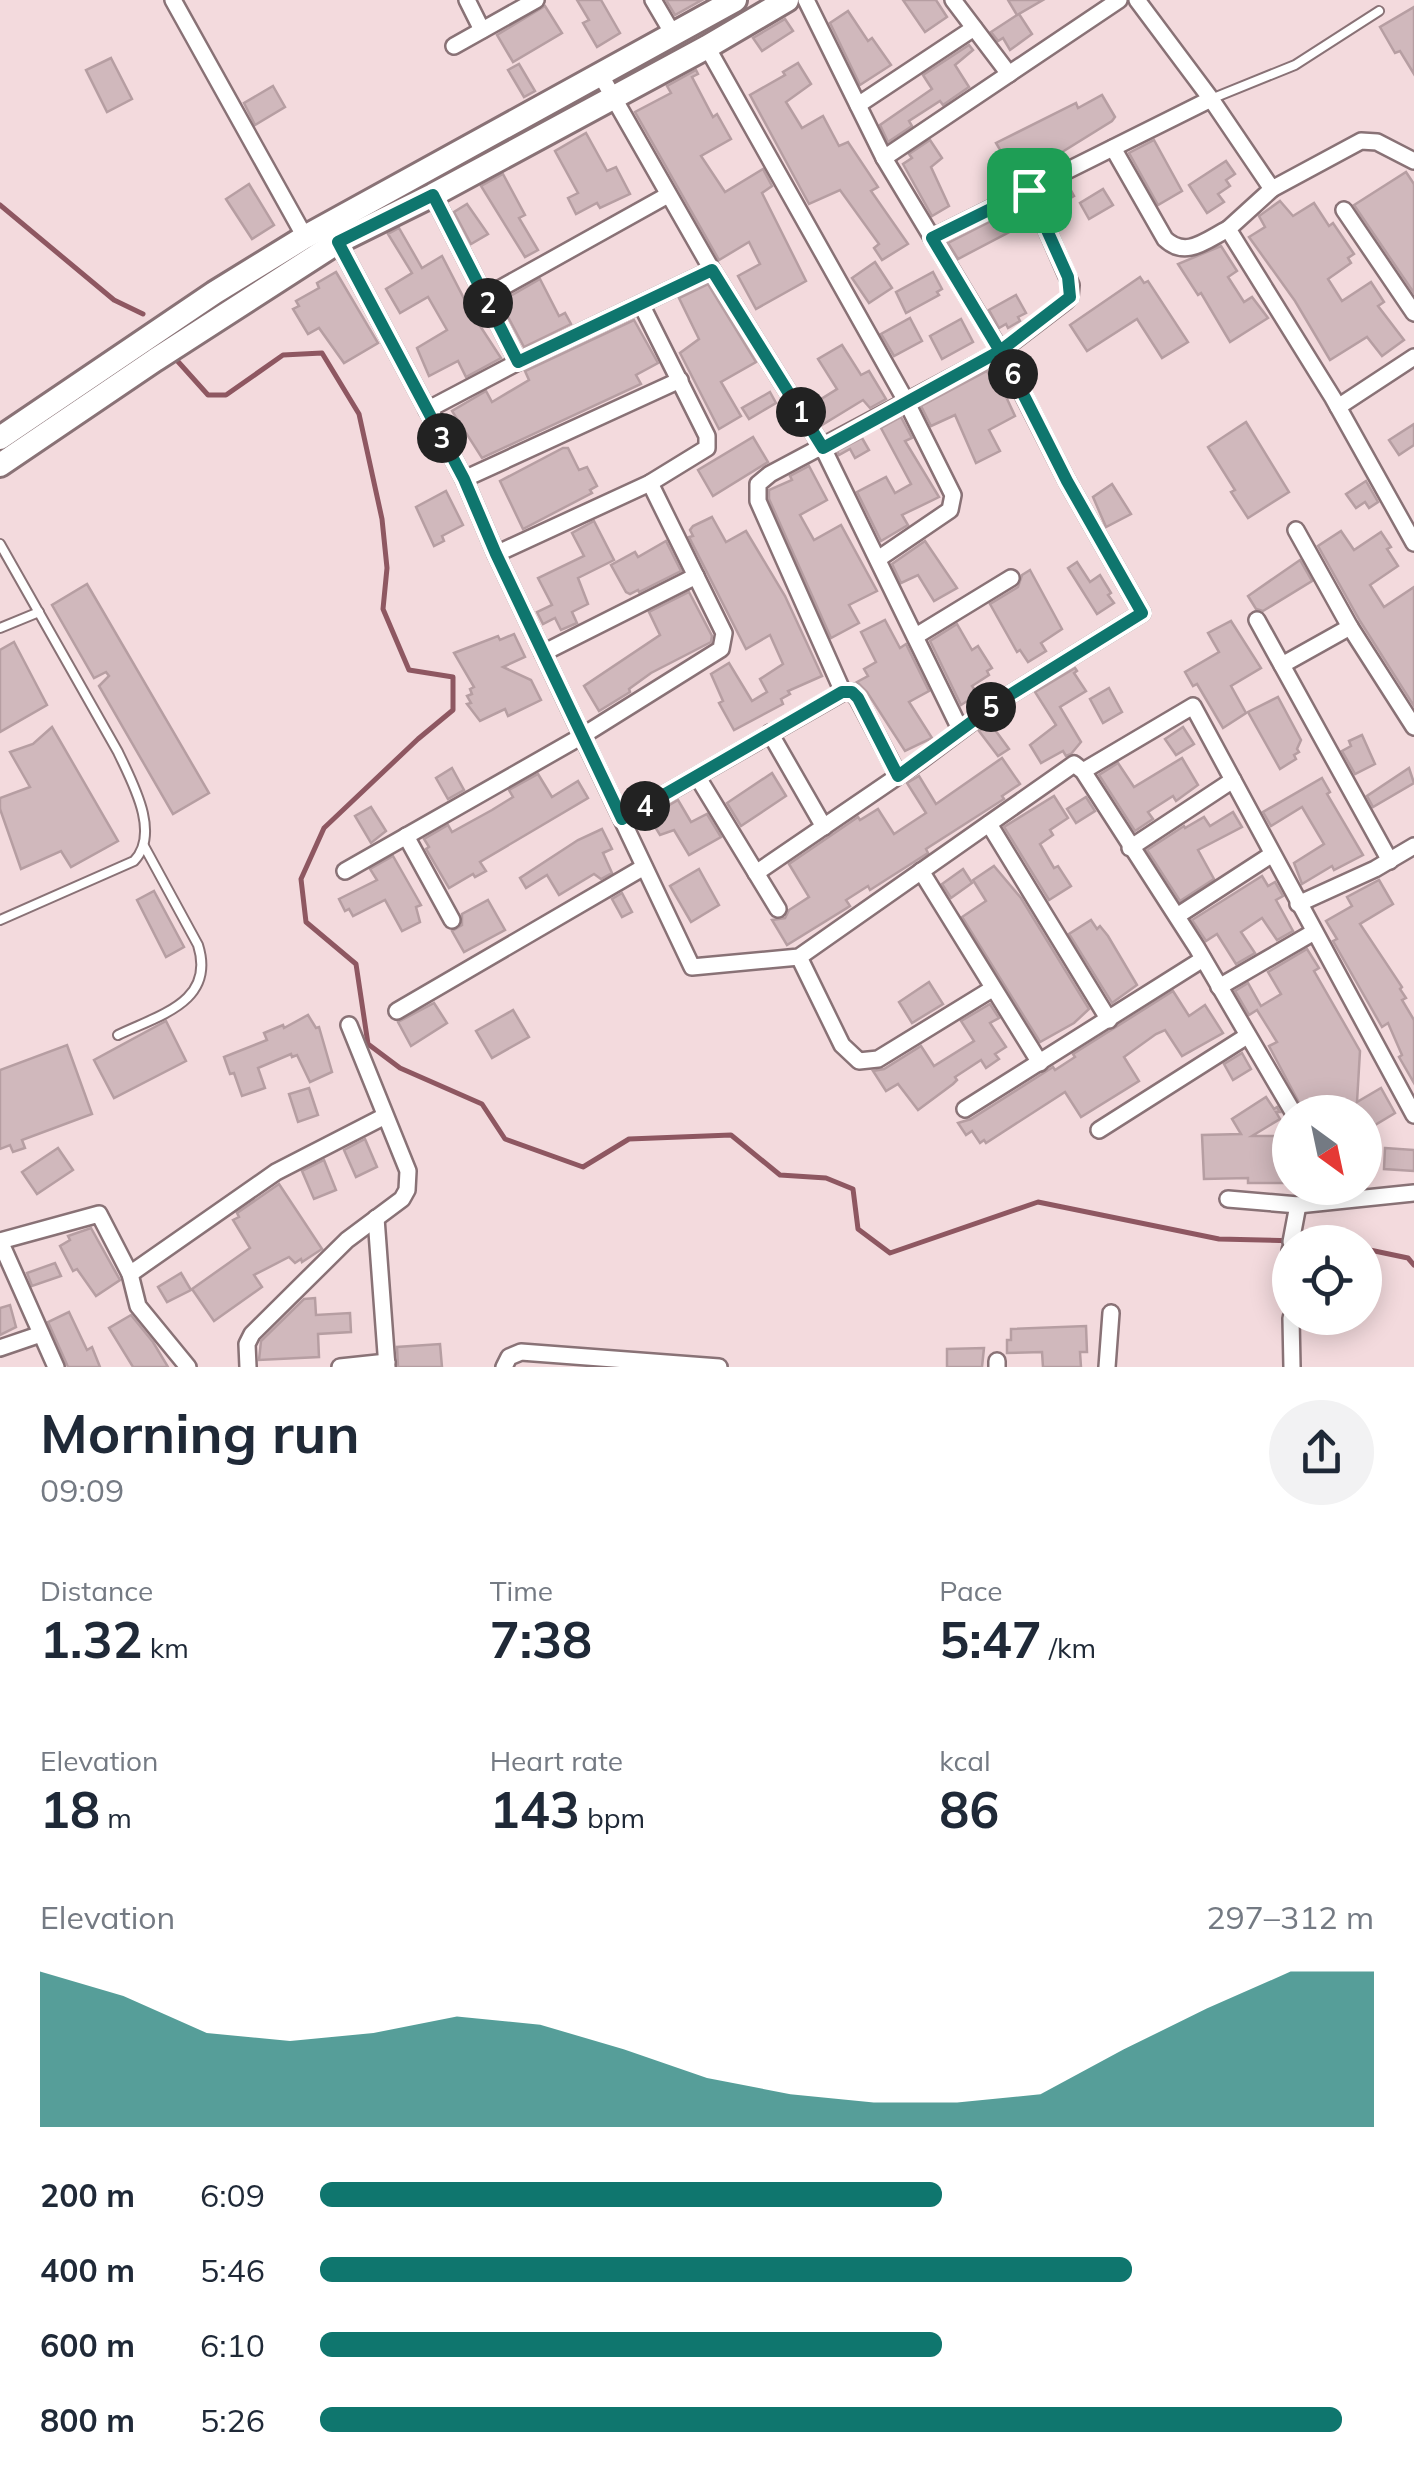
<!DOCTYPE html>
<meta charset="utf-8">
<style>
:root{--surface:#fff;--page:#f2f2f3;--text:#1f2937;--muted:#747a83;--accent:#0f766e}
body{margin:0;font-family:Mulish,sans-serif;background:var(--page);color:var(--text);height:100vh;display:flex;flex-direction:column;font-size:38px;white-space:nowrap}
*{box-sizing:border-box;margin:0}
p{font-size:32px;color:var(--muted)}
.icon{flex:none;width:55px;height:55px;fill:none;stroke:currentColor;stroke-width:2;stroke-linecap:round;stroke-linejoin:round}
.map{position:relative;height:1367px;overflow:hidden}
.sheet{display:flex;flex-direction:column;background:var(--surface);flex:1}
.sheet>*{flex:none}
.needle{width:65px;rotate:147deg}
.fabs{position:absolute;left:1272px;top:1095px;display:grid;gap:20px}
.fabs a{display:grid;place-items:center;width:110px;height:110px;border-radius:50%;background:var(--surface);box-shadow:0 5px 25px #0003;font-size:50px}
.pin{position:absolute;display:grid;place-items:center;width:85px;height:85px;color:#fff;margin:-42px;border-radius:20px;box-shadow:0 5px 15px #0006}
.km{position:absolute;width:50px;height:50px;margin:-25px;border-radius:50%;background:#222;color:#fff;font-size:28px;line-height:50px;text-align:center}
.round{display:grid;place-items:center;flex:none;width:105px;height:105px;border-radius:52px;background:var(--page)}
.headline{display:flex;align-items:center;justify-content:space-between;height:170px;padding:0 40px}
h1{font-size:55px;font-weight:700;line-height:75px}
.stats{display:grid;grid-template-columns:repeat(3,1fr);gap:15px;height:170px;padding:10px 40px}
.stats div{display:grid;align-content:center}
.stats b{font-size:50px;font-weight:700}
.stats small{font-size:28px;font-weight:400}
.stats p{font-size:28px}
.chart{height:280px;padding:20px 40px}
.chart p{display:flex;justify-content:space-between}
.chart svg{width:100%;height:180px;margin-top:10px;fill:var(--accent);opacity:.7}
ul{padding:0 40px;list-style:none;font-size:32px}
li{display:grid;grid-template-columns:160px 120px 1fr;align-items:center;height:75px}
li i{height:25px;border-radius:12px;background:var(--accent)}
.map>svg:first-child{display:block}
</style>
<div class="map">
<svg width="1414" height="1367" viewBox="0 0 1414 1367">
<rect width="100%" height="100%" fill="#f3dadd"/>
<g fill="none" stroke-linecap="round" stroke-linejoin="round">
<g stroke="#8e5761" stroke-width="5">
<polyline points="0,205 114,300 143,314"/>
<polyline points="173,356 208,395 226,395 283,355 322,353 359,414 382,519 387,568 383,609 409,670 453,677 453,710 418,739 324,828 301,879 306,922 356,964 368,1044 400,1068 482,1104 505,1139 583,1167 629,1139 731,1135 780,1175 826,1178 853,1189 858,1229 890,1253 1038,1202 1219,1239 1337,1242"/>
<polyline points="1365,1249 1408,1258 1414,1265"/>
</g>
</g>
<g fill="#d0b8bc" stroke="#b69ea2" stroke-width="2.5">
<polygon points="577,0 601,0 620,33 597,47 583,23 589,20"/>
<polygon points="666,0 702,0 675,15"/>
<polygon points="903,0 936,0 947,17 925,32"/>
<polygon points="1008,0 1043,0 1019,14 1032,34 1010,50 1003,38 998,41 991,32 1017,15"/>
<polygon points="545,6 562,33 513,62 497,35"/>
<polygon points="1414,7 1414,74 1400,51 1395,53 1380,27"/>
<polygon points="848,11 868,41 872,38 891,65 860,85 830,23"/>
<polygon points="785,19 793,31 762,51 753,38"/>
<polygon points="969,45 973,50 955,65 969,87 943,105 940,101 909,121 912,126 888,142 880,125 932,89 923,75"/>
<polygon points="111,58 132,99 107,112 86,70"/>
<polygon points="798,63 811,84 786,102 802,128 823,116 839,146 848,142 878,187 871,191 908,244 882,260 874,248 879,244 840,190 809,204 750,95 785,75 783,72"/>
<polygon points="519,64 535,91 524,97 508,70"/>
<polygon points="696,70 698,74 692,77 713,117 717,114 731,139 701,156 725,192 763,169 772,186 762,193 806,281 756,309 738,276 760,264 749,242 719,260 635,112 671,93 667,86"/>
<polygon points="273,86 285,107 255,125 244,103"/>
<polygon points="1102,95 1115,117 1112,121 1054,157 1051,152 1038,159 1036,156 1012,170 996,143 1076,103 1078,108"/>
<polygon points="586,133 607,171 616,167 630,194 600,208 597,203 576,214 568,198 578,193 555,151"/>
<polygon points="930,140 942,158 931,167 949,206 932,216 903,164 912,158 909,154"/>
<polygon points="1154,140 1182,191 1158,205 1129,153"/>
<polygon points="1226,161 1235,174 1226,180 1230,186 1218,194 1224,202 1207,213 1189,185"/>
<polygon points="1406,172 1414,184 1414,293 1354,205"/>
<polygon points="503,174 525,215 519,218 538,250 525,257 481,186"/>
<polygon points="1067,183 1074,196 1053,208 1045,194"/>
<polygon points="249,184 274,225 252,239 226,199"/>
<polygon points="1103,189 1113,205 1089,219 1080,203"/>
<polygon points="1280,201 1293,216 1314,203 1329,226 1333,223 1354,254 1348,258 1351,263 1328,279 1342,301 1371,282 1384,302 1378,306 1404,340 1382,356 1367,337 1330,360 1295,301 1249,237 1265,227 1259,216"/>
<polygon points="467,204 488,234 471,244 454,212"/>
<polygon points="1011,211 1015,229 958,259 948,243"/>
<polygon points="399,228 422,268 442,256 471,312 501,358 466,377 458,361 429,376 417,348 447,330 428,297 400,313 386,289 412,273 388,234"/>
<polygon points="1221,246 1237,271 1228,277 1244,302 1252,297 1268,318 1230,342 1201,293 1198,295 1178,264"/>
<polygon points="875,262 892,288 869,303 852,278"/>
<polygon points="336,272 378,343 344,363 319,328 308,334 293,309 299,306 296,301 319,288 317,283"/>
<polygon points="933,272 942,289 937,292 939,295 906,313 896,292"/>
<polygon points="1140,277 1144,283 1148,281 1188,342 1162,358 1137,319 1087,351 1070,325"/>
<polygon points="540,279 559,316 565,313 571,324 524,347 500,302"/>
<polygon points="708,284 756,362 721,382 741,416 719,429 680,353 699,339 679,298"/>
<polygon points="1016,295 1026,313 1018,317 1020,321 1008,328 1006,324 999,328 989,310"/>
<polygon points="910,318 922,341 894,356 881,334"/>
<polygon points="961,319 973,342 942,359 930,336"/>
<polygon points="634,320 658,363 636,375 641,384 482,458 452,411 486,391 492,402 529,380 525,371"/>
<polygon points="842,345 861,375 869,371 886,399 870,408 863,400 822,425 810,406 837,389 818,359"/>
<polygon points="987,371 990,376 995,373 1015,416 989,430 1000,451 976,463 955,415 931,426 921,406"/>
<polygon points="770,392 776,403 749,419 742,408"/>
<polygon points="901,417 912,438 905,441 939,497 902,515 908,525 881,541 857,492 886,477 895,493 911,484 881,428"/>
<polygon points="1246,422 1289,492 1248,518 1231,492 1235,490 1208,447"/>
<polygon points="1414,424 1414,445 1399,455 1389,440"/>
<polygon points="753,437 768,462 713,496 698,470"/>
<polygon points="862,438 869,450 855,458 850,449 839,455 837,451"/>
<polygon points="563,448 568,448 579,470 587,467 597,486 590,490 592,493 523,529 500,481"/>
<polygon points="809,466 827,500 800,515 814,540 841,525 877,591 849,605 859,623 831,638 769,499 769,490 792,480 790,476"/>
<polygon points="1366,481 1378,502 1369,508 1365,502 1356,508 1346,494"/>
<polygon points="1112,484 1131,514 1106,527 1093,497"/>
<polygon points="446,491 463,525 442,536 444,541 434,546 416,507"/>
<polygon points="712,517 726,542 746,531 785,596 822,676 788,691 790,694 781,699 783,704 734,730 719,703 723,701 711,674 729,663 752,701 767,692 760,679 783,664 770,635 746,649 689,537 693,536 690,530 693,526"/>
<polygon points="594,521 614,560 578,578 588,604 572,612 577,623 561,630 555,618 543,624 537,612 552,605 538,578 584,556 572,533"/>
<polygon points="1341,531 1354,550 1381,532 1391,547 1387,549 1398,566 1370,585 1384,607 1414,587 1414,706 1360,621 1318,546"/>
<polygon points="666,541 681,571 639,592 638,590 630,594 626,592 611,565 635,552 638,557"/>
<polygon points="925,541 957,588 934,601 918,575 901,583 892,564"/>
<polygon points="1300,560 1312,581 1263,611 1256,609 1248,596"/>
<polygon points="1077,562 1090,582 1100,575 1111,593 1108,595 1114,603 1097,614 1068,568"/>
<polygon points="1030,570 1062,629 1041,643 1046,651 1028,662 1020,650 1017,652 990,604 1018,587 1022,575"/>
<polygon points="87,584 209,793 173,814 99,686 109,676 106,672 94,678 52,605"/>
<polygon points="689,592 712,636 711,642 651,673 629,689 630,692 599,711 584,686 660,635 649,612"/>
<polygon points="885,620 900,648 906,644 929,691 909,702 932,738 905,751 867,692 857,682 868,676 864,669 876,662 861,632"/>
<polygon points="1231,621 1261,668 1231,686 1246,713 1223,728 1197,684 1193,686 1185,672 1219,652 1208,633"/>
<polygon points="957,624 972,650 978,646 992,668 987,671 989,675 972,686 978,694 961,705 930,641"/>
<polygon points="514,634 525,657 503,667 531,680 541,700 508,716 505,709 480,721 467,704 471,703 467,696 472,694 470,689 474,687 454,653 498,636 500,640"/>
<polygon points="14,642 47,705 0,732 0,650"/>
<polygon points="1075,668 1077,671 1074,673 1086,691 1060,707 1081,742 1071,754 1066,756 1063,751 1041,763 1030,745 1056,725 1035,692"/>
<polygon points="1109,688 1122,712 1103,723 1090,699"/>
<polygon points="1278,697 1301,740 1297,749 1299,752 1294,755 1296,759 1280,769 1248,712"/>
<polygon points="990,723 1009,749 998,756 979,731"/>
<polygon points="52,727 118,841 71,867 61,851 21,869 0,809 0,798 30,787 10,752 33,744"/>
<polygon points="1183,727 1194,744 1176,755 1165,739"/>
<polygon points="1362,735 1375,764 1355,774 1342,751 1351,746 1349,741"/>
<polygon points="1002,758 1020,784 1002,796 1004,799 926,849 928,853 884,881 870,890 868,886 846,900 850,906 787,945 772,920 785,918 789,910 809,897 789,864 858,817 860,820 878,809 894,834 926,813 907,783 919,776 936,804"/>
<polygon points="1182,758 1198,785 1176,801 1173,796 1148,812 1153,819 1135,831 1099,775 1118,763 1134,787"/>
<polygon points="452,768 464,790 448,799 436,778"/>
<polygon points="1409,768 1414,783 1373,807 1367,796"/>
<polygon points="772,773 786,796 741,826 727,803"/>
<polygon points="538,774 552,797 578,781 588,798 480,862 486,871 475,877 473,874 449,888 426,849 429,847 424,839 448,825 452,832 492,810 513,797 509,790"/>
<polygon points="1322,778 1330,792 1327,794 1363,855 1334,870 1332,866 1302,884 1294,863 1324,844 1302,807 1271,826 1263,812"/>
<polygon points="1054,796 1068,818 1050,830 1053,835 1040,844 1054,868 1058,866 1071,886 1049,900 1004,827"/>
<polygon points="1086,797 1095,811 1076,823 1067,809"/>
<polygon points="678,800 691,822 707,814 721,837 689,855 674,830 660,835 649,817"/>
<polygon points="371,807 386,831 371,843 355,816"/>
<polygon points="1233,812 1242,827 1198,850 1214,879 1180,901 1147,850 1184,826 1185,828 1204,817 1210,826"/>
<polygon points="602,829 612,849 603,853 612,873 601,879 594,874 559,895 547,875 526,888 520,878 578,840"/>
<polygon points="393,856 421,905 416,907 420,922 402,931 385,900 353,916 349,909 345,911 339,899 377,880 370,869"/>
<polygon points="994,866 1021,898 1089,1009 1074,1023 1040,1042 962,917 986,901 973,880"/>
<polygon points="699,869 719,905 691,922 670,886"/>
<polygon points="963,869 972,883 951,898 942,884"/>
<polygon points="1262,876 1268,886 1275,882 1283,896 1276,900 1293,931 1277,940 1262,918 1241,932 1255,953 1236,964 1217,934 1206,941 1192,920"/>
<polygon points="1379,880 1393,904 1360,924 1402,987 1400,989 1406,998 1402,1000 1414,1020 1414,1083 1399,1057 1402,1055 1388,1023 1382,1027 1333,941 1337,939 1326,921 1352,906 1347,897"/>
<polygon points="154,891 184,947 166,957 137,900"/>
<polygon points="622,893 632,912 622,917 612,899"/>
<polygon points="488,900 505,930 464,952 452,931 462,925 462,914"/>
<polygon points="1091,920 1097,929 1100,926 1108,936 1137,985 1112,1003 1069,934"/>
<polygon points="1307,949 1319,968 1314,971 1360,1051 1357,1102 1381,1088 1395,1113 1375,1125 1373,1122 1370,1124 1365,1112 1339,1112 1347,1108 1343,1102 1322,1102 1321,1112 1304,1112 1269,1046 1277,1042 1257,1010 1249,1015 1235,991 1248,983 1261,1006 1281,994 1268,972"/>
<polygon points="929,982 943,1004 912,1023 899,1002"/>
<polygon points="1173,991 1189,1016 1205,1005 1223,1033 1182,1056 1165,1030 1156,1034 1124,1057 1139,1081 1081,1117 1065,1092 986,1143 984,1140 980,1143 972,1131 966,1135 958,1123 971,1119 1053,1067 1055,1070 1075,1057 1073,1054"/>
<polygon points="434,1003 447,1023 411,1046 398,1022"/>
<polygon points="990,1004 999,1018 990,1023 1006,1047 995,1054 999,1059 986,1068 981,1060 955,1077 957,1080 953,1084 918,1110 898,1084 886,1091 873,1071 884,1069 921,1046 934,1066 974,1041 961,1021"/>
<polygon points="513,1010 529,1037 492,1058 476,1031"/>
<polygon points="308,1015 316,1028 319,1027 332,1072 310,1082 297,1055 292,1057 291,1054 258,1068 265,1088 242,1096 234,1073 230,1074 224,1057 267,1040 264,1033 283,1025 284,1028"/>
<polygon points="166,1021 186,1061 114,1098 94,1060"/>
<polygon points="67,1045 92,1114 22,1140 25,1148 13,1152 10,1145 0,1149 0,1070"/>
<polygon points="1242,1053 1251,1069 1233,1080 1224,1064"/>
<polygon points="309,1088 318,1115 298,1122 289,1094"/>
<polygon points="1266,1097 1274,1109 1277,1107 1280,1112 1276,1112 1280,1119 1252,1136 1290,1136 1290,1183 1248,1183 1248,1178 1204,1179 1202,1135 1241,1134 1232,1119"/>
<polygon points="365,1139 377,1167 356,1177 344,1150"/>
<polygon points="58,1148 73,1170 37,1194 22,1172"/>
<polygon points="1385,1148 1414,1150 1414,1171 1384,1169"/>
<polygon points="324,1160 336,1190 314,1199 302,1171"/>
<polygon points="279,1184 322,1249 302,1262 301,1259 295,1263 289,1257 254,1275 262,1287 214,1321 192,1289 250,1248 233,1220 239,1217 237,1213"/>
<polygon points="91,1228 120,1280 96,1296 77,1269 73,1271 60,1246 70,1240 68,1236"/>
<polygon points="55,1263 61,1276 32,1286 27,1273"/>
<polygon points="181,1273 191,1290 167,1302 158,1287"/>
<polygon points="315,1298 316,1315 350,1313 351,1332 318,1334 319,1357 259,1360 261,1341 304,1299"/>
<polygon points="10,1305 16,1327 0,1335 0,1308"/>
<polygon points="69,1312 87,1350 92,1347 100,1367 68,1367 48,1322"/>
<polygon points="131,1315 153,1342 168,1367 133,1367 109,1328"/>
<polygon points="1086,1326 1087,1352 1080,1352 1081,1367 1043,1367 1042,1352 1007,1353 1007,1340 1011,1340 1011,1329"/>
<polygon points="440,1344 442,1367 398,1367 397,1347"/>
<polygon points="984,1348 982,1367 947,1367 947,1349"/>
</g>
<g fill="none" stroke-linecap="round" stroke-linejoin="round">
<defs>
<g id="lane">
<polyline points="1211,99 1295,65 1379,11"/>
<path d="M 0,544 L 118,752 C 132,782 161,833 134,861 L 0,920"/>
<polyline points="0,628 39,612"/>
<path d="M 118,1035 C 159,1015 216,1002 198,945 L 144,846"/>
</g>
<g id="street">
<polyline points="173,0 305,237"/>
<polyline points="467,0 482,30"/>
<polyline points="653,0 673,34"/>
<polyline points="953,0 1009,74"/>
<polyline points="1137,0 1211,99 1272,189 1361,141 1377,142 1414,161"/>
<polyline points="454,46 536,0"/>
<polyline points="707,47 906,401 953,495 950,510 878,559"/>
<polyline points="600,74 712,270 823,448 960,729"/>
<polyline points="858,105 974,28"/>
<path d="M 1113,148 L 1165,239 C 1186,259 1206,240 1228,229"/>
<polyline points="884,158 1119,0"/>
<polyline points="1272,189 1228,229 1333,398 1414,543"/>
<polyline points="433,195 518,362"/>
<polyline points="1344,210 1414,313"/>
<polyline points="932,238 1211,99"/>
<polyline points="338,242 464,479 496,554 692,967 799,957 1074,764 1083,771 1197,948 1293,1112"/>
<polyline points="485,297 668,195"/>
<polyline points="1338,407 1414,357"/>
<polyline points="427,410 518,362 712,270"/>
<polyline points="464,479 680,380"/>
<polyline points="1296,530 1350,627 1414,727"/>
<polyline points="496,554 650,483 707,448 707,436 641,304"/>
<polyline points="1257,620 1390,861"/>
<polyline points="916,636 1011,578"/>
<polyline points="543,653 696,576"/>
<polyline points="1282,665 1350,627"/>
<polyline points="843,692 758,501 758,484 770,474 1001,351 1066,301 1070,297 1071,285 1029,189"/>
<polyline points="770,733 824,827"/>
<polyline points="1083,771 1193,706 1414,1115"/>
<polyline points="697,776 778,909"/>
<polyline points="622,819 843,692 852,692 858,699 898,775"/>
<polyline points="989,824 1109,1020"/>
<polyline points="406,836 452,920"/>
<polyline points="1130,848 1233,780"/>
<polyline points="345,871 582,736 721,649 724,633 650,483"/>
<polyline points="921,871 1040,1063"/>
<polyline points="756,873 920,761 1000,701 1142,613 1067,481 1004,357 884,158 806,0"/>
<polyline points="1298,904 1375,869 1414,846"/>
<polyline points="1177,916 1271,855"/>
<polyline points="799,957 842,1045 859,1061 878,1059 992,989"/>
<polyline points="1219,987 1314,932"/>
<polyline points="397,1011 644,867"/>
<polyline points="965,1109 1203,959"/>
<polyline points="1099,1130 1247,1036"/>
<polyline points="1228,1199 1298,1205 1414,1193"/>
<polyline points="376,1218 387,1367"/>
<polyline points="0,1241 99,1214 130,1274 138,1306 188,1367"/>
<polyline points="0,1241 56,1367"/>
<polyline points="1291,1242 1298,1205"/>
<polyline points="1290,1250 1290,1297"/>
<polyline points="130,1274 276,1172 385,1116"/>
<polyline points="1291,1318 1292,1367"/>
<polyline points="0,1348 41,1334"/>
<polyline points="997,1361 997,1367"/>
<polyline points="248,1367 247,1344 252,1334 347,1240 402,1199 407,1190 408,1171 349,1025"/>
<polyline points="340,1367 387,1362"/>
<polyline points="504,1367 509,1357 521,1352 719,1367"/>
<polyline points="1107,1367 1111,1313"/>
</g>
<g id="secondary">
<polyline points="0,438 214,293 305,237 735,0"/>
<polyline points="0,465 155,360 338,242 433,195 707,47 787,0"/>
</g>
</defs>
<use href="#lane" stroke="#897276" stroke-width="12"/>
<use href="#street" stroke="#897276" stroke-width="20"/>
<use href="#secondary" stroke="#897276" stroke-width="28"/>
<use href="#lane" stroke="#fff" stroke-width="8"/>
<use href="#street" stroke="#fff" stroke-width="15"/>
<use href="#secondary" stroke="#fff" stroke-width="22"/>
</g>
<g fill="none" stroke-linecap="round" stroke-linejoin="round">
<defs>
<polyline id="route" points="1029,190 1068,277 1070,297 1000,351 823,448 712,270 518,362 433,195 338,242 464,479 496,554 622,819 842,692 852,692 858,698 898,776 1000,701 1142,613 1067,481 1004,356 1000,351 932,238 1029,190"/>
</defs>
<use href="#route" stroke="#fff" stroke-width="20"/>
<use href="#route" stroke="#0f766e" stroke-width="12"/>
</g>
</svg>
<div class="fabs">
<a><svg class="needle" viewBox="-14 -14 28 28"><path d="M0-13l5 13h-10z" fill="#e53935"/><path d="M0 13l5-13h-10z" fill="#747a83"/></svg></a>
<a><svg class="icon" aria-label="locate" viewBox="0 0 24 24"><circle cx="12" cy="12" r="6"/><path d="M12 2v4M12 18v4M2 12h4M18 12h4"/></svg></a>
</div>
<div class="pin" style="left:1029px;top:190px;background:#1e9e55"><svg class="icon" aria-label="arrive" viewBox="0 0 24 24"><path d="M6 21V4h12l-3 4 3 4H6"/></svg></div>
<b class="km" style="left:801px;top:412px">1</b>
<b class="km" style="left:488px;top:303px">2</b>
<b class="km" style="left:442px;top:438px">3</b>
<b class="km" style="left:645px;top:806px">4</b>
<b class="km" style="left:991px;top:707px">5</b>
<b class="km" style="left:1013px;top:374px">6</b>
</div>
<section class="sheet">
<div class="headline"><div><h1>Morning run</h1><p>09:09</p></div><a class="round"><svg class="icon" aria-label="share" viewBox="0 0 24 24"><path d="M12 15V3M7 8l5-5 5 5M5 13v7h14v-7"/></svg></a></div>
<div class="stats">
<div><p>Distance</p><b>1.32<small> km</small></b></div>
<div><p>Time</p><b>7:38</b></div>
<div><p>Pace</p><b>5:47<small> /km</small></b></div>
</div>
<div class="stats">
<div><p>Elevation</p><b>18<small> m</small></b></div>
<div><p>Heart rate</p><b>143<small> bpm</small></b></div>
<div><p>kcal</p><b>86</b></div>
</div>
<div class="chart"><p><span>Elevation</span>297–312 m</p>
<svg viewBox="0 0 160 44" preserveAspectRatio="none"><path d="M0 44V6L10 12L20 21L30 23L40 21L50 17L60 19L70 25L80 32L90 36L100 38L110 38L120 36L130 25L140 15L150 6L160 6V44z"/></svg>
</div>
<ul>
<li><b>200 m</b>6:09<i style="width:59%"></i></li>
<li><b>400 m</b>5:46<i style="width:77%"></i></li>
<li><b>600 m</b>6:10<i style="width:59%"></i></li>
<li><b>800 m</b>5:26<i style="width:97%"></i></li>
</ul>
</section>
